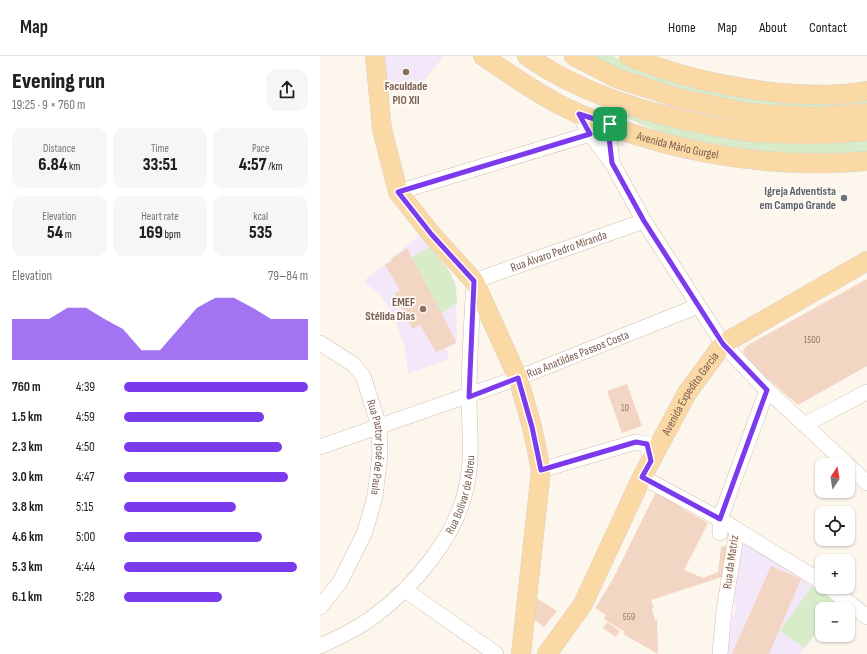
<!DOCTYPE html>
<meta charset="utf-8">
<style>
:root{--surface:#fff;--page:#f6f6f6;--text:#202124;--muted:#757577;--line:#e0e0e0;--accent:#7c3aed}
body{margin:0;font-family:"Sofia Sans Condensed",sans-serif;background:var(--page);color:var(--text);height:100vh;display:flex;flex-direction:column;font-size:15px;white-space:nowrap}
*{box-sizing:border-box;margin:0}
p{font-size:13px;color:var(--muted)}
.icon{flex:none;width:22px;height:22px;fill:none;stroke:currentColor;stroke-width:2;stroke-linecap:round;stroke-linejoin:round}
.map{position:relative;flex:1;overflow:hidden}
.sheet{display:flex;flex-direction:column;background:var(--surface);width:320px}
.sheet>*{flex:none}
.needle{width:26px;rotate:12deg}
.buttons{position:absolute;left:495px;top:402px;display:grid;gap:8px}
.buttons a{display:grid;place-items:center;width:40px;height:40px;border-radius:8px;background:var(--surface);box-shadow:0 1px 3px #0004;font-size:20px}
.pin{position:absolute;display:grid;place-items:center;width:34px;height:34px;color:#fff;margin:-17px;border-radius:8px;box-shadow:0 2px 6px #0006}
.round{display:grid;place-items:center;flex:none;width:42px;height:42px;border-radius:12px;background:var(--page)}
.head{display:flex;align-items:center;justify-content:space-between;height:68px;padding:0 12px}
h1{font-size:22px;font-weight:800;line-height:30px}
.metrics{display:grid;grid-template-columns:repeat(3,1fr);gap:6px;height:68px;padding:4px 12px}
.metrics div{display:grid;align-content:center;border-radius:10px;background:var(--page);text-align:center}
.metrics b{font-size:17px;font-weight:800}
.metrics small{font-size:11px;font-weight:400}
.metrics p{font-size:11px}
.chart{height:112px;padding:8px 12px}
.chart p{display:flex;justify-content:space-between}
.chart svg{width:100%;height:72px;margin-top:4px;fill:var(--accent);opacity:.7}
ul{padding:0 12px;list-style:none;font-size:13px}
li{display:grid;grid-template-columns:64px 48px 1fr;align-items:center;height:30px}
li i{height:10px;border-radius:5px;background:var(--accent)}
header{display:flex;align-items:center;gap:24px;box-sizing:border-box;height:56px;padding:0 20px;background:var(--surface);border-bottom:1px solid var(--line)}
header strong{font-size:19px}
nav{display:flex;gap:22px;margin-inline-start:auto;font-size:14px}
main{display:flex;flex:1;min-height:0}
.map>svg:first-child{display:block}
</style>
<header>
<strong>Map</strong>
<nav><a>Home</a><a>Map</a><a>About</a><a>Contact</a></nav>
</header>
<main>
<section class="sheet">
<div class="head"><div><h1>Evening run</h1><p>19:25 · 9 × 760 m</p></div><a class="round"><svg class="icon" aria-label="share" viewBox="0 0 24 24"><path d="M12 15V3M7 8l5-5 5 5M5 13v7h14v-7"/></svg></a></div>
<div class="metrics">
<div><p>Distance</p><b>6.84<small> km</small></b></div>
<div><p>Time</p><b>33:51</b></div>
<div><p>Pace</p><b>4:57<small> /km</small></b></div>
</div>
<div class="metrics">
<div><p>Elevation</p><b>54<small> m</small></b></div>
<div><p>Heart rate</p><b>169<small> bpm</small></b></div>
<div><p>kcal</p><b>535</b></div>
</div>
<div class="chart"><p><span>Elevation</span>79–84 m</p>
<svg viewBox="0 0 160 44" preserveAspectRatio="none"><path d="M0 44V19L10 19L20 19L30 12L40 12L50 19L60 25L70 38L80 38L90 25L100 12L110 6L120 6L130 12L140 19L150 19L160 19V44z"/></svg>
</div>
<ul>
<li><b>760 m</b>4:39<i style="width:100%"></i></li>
<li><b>1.5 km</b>4:59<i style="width:76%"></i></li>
<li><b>2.3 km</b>4:50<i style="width:86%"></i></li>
<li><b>3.0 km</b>4:47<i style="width:89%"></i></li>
<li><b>3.8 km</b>5:15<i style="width:61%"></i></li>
<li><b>4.6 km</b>5:00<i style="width:75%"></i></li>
<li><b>5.3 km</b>4:44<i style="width:94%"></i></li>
<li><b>6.1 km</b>5:28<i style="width:53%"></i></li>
</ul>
</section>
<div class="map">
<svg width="547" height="598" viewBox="0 0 547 598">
<rect width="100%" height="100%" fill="#fdf6ec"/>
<g fill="#f3e8fa">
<polygon points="59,0 124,0 99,31 62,32"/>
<polygon points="100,179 129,214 136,228 137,281 136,287 126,292 129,303 88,318 85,293 74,259 61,240 44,225"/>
<polygon points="421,482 517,547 513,553 502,553 502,568 480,598 408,598 412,560 414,560 416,550 414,548"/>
</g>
<g fill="#d8ecc9">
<path d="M 267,0 L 293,0 L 303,5 L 547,42 L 547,50 C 510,53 472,54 435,50 C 382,45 315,23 267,0 Z"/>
<path d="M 302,52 L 547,83 L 547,95 C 470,107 368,95 300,58 Z"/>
<path d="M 110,191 C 126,210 137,220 137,247 L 121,258 L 92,201 Z"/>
<polygon points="492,530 517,547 513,553 502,553 502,568 485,592 460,575"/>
</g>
<g fill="#f3d5c3">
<polygon points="87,192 136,285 136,287 116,296 100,269 92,273 75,237 80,234 65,209 72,205 71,203"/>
<polygon points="547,223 547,310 478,349 442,318 425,299 423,295 426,290"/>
<polygon points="307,328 322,370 302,377 287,335"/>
<polygon points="336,436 359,450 361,448 363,449 361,452 388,467 364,514 383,522 398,516 401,491 407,490 405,520 331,544 334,552 332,553 335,564 337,564 338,598 303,578 305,576 284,563 286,559 275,552 292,525"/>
<polygon points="451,510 481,523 449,598 412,598"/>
<polygon points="215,541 237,555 224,571 213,563"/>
<polygon points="287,566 300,575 296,581 283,572"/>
</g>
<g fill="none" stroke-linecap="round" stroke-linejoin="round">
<defs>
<g id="minor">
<polyline points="259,58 270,78 292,107 324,165 403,288 447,334 528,409"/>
<polyline points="290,68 289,81 292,106"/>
<polyline points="78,136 270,78"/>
<path id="s1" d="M 0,287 L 33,308 L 43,320 L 59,370 L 60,399 L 55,440 L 45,476 L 20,526 L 0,551"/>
<polyline points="486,368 547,336"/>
<path id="s2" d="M 0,391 L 198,322 L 378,250"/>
<polyline points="528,409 547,427"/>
<polyline points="221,414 316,386 327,388 331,405"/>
<polyline points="322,421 400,463 417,474 404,555 400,598"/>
<polyline points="417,474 502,526"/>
<polyline points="400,477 400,463 447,334"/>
<polyline points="509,531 547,561"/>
<polyline points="85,534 176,598"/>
<path id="s3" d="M 0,590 C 18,582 37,573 53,561 C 94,531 138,479 147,428 C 153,399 149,370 149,340 C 149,302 152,264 154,225 L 324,165"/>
</g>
<g id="major">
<polyline points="55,0 62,73 78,136 112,179 154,225 198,322 212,371 221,414 201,598"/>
<path id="s4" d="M 163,0 C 194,21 225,43 259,58 C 349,96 450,114 547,105"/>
<path d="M 207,0 C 261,38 328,58 393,70 C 406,72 419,75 432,76 C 470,79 509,79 547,75"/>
<polyline points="254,0 296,22 361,43 430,57 496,61 547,57"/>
<path d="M 309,0 C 373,28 478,47 547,35"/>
<path id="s5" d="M 227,598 L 263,548 L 322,421 L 367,337 L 403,288 L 547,205"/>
</g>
</defs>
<use href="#minor" stroke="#d1beb0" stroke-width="16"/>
<use href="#major" stroke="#dad1cd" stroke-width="20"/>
<use href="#minor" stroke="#fff" stroke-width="15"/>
<use href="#major" stroke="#fbd9a5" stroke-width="19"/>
</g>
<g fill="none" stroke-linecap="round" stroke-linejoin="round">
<defs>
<polygon id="route" points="259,58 290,68 289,81 292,107 324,165 403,288 447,334 400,463 322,421 331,405 327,388 316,386 221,414 212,371 198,322 149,341 154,225 112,179 78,136 270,78"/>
</defs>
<use href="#route" stroke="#fff" stroke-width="8"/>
<use href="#route" stroke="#7c3aed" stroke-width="5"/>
</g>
<g fill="#8d6e63" stroke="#fffaf3" stroke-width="1.5">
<circle cx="86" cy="16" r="4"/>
<circle cx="103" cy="253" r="4"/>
</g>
<circle fill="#6b7280" stroke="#fffaf3" stroke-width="1.5" cx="524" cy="142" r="4"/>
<g text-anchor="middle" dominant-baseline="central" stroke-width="3.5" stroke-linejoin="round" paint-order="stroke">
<g font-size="10" fill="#987a6a">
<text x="492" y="284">1500</text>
<text x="305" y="352">10</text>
<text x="309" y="561">559</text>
</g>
<g font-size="12" font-weight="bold" fill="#785e54" stroke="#fffaf3">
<text x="86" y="30">Faculdade<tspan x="86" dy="14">PIO XII</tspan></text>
<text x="95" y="246" text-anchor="end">EMEF<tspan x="95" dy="14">Stélida Dias</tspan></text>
</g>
<g font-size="12" fill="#7a5c4d" stroke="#fffaf3">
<text stroke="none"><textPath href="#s4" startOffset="216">Avenida Mário Gurgel</textPath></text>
<text stroke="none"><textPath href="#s3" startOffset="520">Rua Álvaro Pedro Miranda</textPath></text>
<text stroke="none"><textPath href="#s2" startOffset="274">Rua Anatildes Passos Costa</textPath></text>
<text stroke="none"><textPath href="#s5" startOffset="298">Avenida Expedito Garcia</textPath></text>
<text stroke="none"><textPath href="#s1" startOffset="128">Rua Pastor José de Paula</textPath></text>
<text stroke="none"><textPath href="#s3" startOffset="215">Rua Bolívar de Abreu</textPath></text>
<text transform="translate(411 506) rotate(-82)">Rua da Matriz</text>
</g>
<g font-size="12" font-weight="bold" fill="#5b616d" stroke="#fffaf3" text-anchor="end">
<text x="516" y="135">Igreja Adventista<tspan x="516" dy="14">em Campo Grande</tspan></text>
</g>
</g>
</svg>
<div class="buttons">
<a><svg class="needle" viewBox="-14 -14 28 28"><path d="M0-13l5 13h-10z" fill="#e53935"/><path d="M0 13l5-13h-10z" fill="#757577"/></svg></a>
<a><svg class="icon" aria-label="locate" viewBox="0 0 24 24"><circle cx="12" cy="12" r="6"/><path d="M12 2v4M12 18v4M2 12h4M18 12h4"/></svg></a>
<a>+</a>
<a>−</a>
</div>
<div class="pin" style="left:290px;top:68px;background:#1e9e55"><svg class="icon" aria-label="arrive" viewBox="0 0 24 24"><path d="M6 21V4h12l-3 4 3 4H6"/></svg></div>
</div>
</main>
